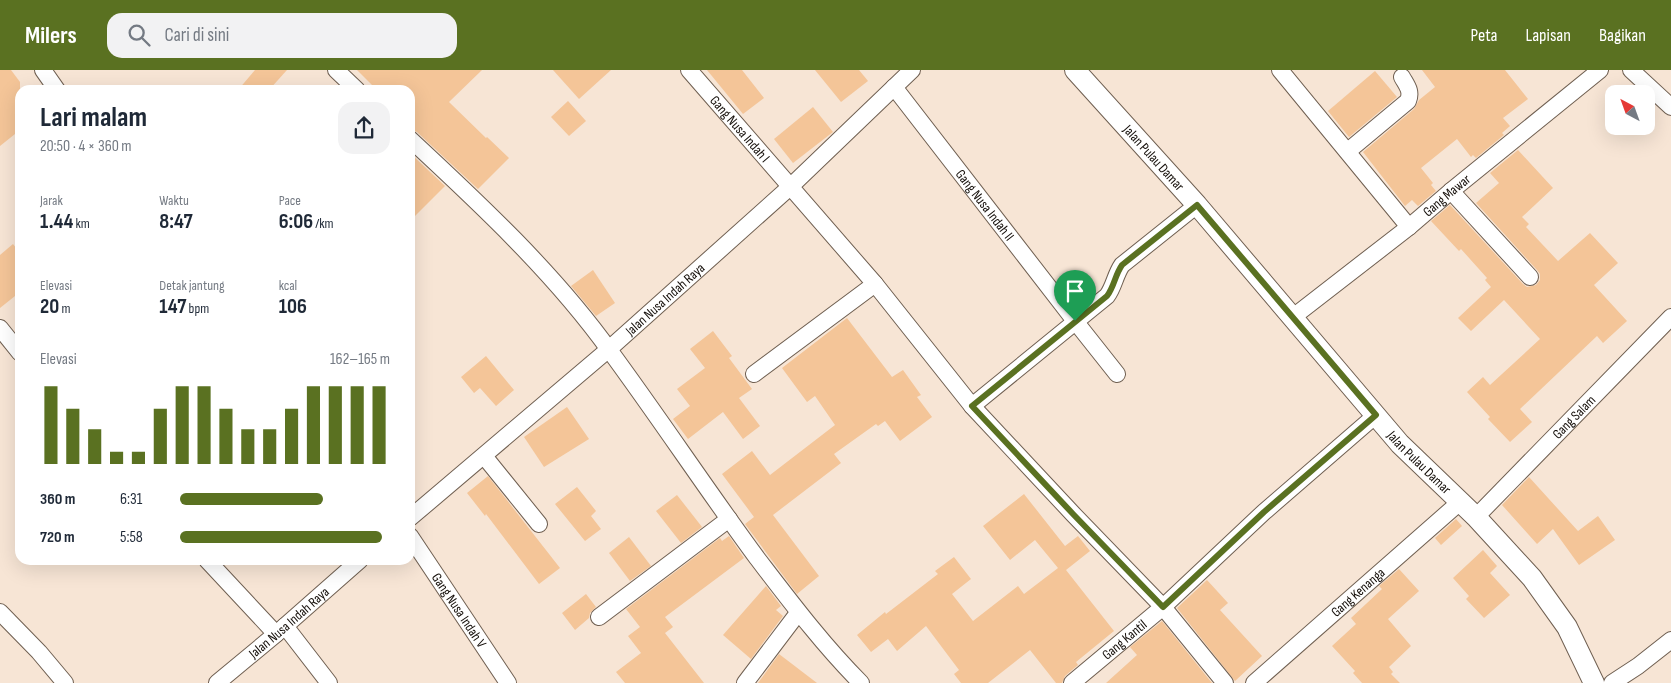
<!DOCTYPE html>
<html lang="id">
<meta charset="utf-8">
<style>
:root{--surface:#fff;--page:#f2f2f3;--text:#1f2937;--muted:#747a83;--accent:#5a7121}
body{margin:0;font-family:"Sofia Sans Condensed",sans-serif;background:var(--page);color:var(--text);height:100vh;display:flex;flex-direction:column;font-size:19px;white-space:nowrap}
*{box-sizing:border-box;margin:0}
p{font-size:16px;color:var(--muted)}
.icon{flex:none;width:28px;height:28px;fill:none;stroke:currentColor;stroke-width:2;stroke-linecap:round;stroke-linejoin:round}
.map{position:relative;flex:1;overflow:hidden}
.details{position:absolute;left:15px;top:15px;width:400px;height:480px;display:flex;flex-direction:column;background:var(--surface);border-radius:15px;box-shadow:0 5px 20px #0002}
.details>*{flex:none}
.needle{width:32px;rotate:319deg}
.tools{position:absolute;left:1605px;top:15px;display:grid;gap:10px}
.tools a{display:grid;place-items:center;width:50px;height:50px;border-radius:10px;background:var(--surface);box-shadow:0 5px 20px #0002;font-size:25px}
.pin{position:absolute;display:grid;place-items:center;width:42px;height:42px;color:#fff;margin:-51px -21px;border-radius:50% 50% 50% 0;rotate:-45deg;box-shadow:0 0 5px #0007}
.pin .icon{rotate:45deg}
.round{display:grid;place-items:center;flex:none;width:52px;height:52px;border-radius:15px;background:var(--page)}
.overview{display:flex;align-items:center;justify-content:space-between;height:85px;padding:0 25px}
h1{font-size:28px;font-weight:700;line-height:38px}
.metrics{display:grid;grid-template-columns:repeat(3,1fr);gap:8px;height:85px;padding:5px 25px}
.metrics div{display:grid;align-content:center}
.metrics b{font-size:21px;font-weight:700}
.metrics small{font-size:14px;font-weight:400}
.metrics p{font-size:14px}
.chart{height:140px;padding:10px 25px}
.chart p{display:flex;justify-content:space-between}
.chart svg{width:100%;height:90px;margin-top:5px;stroke:var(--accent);stroke-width:6}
ul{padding:0 25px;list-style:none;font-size:16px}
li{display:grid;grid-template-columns:80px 60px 1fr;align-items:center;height:38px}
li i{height:12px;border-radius:6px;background:var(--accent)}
header{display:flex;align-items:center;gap:30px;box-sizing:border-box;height:70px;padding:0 25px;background:var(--accent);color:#fff}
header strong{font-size:24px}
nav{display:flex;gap:28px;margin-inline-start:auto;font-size:18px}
.search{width:350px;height:45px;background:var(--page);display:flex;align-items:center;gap:12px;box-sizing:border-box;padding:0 18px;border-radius:15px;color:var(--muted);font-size:19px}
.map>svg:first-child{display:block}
</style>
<header>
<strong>Milers</strong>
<div class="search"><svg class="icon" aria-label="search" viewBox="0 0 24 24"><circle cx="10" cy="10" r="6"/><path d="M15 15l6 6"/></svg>Cari di sini</div>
<nav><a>Peta</a><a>Lapisan</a><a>Bagikan</a></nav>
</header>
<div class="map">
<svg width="1671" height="613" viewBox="0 0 1671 613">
<rect width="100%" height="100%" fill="#f7e5d5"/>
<g fill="#f4c598">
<polygon points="0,0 11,0 20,12 20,60 0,76"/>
<polygon points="255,0 287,0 269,20 238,20"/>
<polygon points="357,0 482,0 449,32 486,68 487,67 509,88 478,119 417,62 410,59 410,20 377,20"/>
<polygon points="553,0 611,0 579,29"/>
<polygon points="707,0 742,0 764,28 743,44"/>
<polygon points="815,0 859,0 868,11 841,32"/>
<polygon points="1422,0 1505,0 1528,29 1503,48 1510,56 1502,63 1504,65 1476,88 1473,85 1471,87 1457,69 1421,98 1433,113 1431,115 1436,121 1418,136 1412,130 1405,136 1363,82 1414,39 1419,30 1435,17"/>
<polygon points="1375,1 1397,27 1349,67 1328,41"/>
<polygon points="568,31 586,51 569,66 551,47"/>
<polygon points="813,37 833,62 793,93 774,69"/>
<polygon points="1518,80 1553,118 1522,147 1529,154 1526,157 1558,191 1590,163 1618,193 1594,215 1627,251 1603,273 1597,266 1520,339 1532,352 1510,372 1488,349 1490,347 1467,322 1483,307 1490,315 1540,269 1504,230 1471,261 1458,248 1491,217 1485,210 1487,208 1461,179 1459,181 1431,151 1450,135 1523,214 1527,217 1536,215 1540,210 1540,204 1537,200 1476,133 1499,113 1490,103"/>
<polygon points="410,83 445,116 410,151"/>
<polygon points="13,174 20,183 20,222 0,238 0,185"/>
<polygon points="593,200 615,233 596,246 571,216"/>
<polygon points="847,248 892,307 903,300 921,325 917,327 932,347 900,371 885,351 878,356 876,354 834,384 841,393 773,445 819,506 797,524 745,454 754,447 722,404 752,381 770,405 835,355 815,326 807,332 782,298"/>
<polygon points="713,261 732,286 729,288 752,319 739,328 760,356 743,369 723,342 688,369 673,349 690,336 677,319 705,298 690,279"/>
<polygon points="486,286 514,320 496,336 480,318 474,323 461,307"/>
<polygon points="567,337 589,369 544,397 524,367"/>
<polygon points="488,406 560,498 539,514 486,444 485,446 467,423"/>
<polygon points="1529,407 1578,461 1598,446 1615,470 1579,495 1553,459 1537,474 1502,435"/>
<polygon points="577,417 596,441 591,446 601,459 585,471 555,434"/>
<polygon points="1024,424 1065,476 1078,466 1090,481 1066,500 1114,561 1076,592 1078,595 1065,606 1062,613 1056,613 1030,580 988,613 961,613 954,604 959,600 926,556 897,581 888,569 871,582 857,565 885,542 886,544 938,504 935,501 954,487 971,509 952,524 973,551 1018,516 1024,524 1058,498 1035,470 1010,490 983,456"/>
<polygon points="677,425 702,457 681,473 656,441"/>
<polygon points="1456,449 1462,456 1441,475 1435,468"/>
<polygon points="729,466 744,488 665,547 673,557 665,563 704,613 625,613 616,602 641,583 628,566 640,557 626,539 720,468 722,471"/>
<polygon points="629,467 651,496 630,511 609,483"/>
<polygon points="1483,480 1497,496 1490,503 1510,525 1484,548 1466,529 1469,526 1453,508"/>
<polygon points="1399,499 1419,521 1388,549 1411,576 1389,597 1393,602 1391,604 1400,613 1362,613 1353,603 1355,601 1332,576 1356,554 1351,548 1382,519 1379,516"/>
<polygon points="1207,510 1228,533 1220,540 1262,586 1235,611 1177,538"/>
<polygon points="766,516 781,536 776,540 783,546 751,589 723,565"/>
<polygon points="586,524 596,537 590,543 589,548 575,560 562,543"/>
<polygon points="1162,551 1212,613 1106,613 1137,585 1130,577"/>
<polygon points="779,584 817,613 758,613"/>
</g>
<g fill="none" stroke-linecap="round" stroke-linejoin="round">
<defs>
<g id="minor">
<polyline points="43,0 57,20"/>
<polyline points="336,0 357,20"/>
<path id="s1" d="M 689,0 L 875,214 L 972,336 L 1073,444 L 1163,537 L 1225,613"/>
<polyline points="1280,0 1409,157"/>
<polyline points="1631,0 1671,37"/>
<path id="s2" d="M 894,17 L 1075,251 L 1117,304"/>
<path d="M 410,69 C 480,134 554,203 610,281 C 660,349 707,420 757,488 C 790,531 823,575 861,613"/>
<path d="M 1348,81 L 1408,31 C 1412,21 1407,16 1402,7"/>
<polyline points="1451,121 1530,207"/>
<path id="s3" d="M 1293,247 L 1409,157 L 1451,121 L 1600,0"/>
<polyline points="0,258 20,283"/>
<polyline points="754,304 875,214"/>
<path d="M 972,336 L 1107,226 C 1114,217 1115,205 1122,195 L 1197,135"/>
<polyline points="484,386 539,454"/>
<path id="s4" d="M 1476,447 L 1671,247"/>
<path id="s5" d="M 410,448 L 609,279 L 790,117 L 912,0"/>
<path id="s6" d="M 410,466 L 508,613"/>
<polyline points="207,490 276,564"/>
<polyline points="0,542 39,582 65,613"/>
<polyline points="599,547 729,449"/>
<polyline points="285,556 329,613"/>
<path id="s7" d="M 217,613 L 276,564 L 360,490"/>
<polyline points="745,613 798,543"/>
<path id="s8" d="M 1072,613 L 1163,537 L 1264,442 L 1376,345"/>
<path id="s9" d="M 1254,613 L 1460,432"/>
<polyline points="1612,613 1638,596 1671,570"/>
</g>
<g id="tertiary">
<path id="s10" d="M 1075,0 L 1197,135 L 1400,374 L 1476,447 L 1532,508 L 1567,557 L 1594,613"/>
</g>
</defs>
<use href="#minor" stroke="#6f5f51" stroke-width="18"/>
<use href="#tertiary" stroke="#6f5f51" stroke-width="22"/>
<use href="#minor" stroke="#fff" stroke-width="16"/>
<use href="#tertiary" stroke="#fff" stroke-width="20"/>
</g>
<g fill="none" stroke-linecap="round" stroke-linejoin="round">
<defs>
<path id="route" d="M 1197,135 L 1376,345 L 1264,442 L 1163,537 L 1073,444 L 972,336 L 1107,226 C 1114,217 1115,205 1122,195 Z"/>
</defs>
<use href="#route" stroke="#fff" stroke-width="10"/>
<use href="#route" stroke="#5a7121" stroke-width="6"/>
</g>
<g text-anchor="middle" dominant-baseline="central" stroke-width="4" stroke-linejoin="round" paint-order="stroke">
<g font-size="14" fill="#130d08" stroke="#f7e5d5">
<text stroke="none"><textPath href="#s1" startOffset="78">Gang Nusa Indah I</textPath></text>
<text stroke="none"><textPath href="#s10" startOffset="118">Jalan Pulau Damar</textPath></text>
<text stroke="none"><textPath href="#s3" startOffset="196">Gang Mawar</textPath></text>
<text stroke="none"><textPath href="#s2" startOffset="149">Gang Nusa Indah II</textPath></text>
<text stroke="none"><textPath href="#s5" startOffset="336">Jalan Nusa Indah Raya</textPath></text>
<text stroke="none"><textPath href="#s4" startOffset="140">Gang Salam</textPath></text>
<text stroke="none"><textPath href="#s10" startOffset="522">Jalan Pulau Damar</textPath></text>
<text stroke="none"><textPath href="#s9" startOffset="138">Gang Kenanga</textPath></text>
<text stroke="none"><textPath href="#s6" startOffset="89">Gang Nusa Indah V</textPath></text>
<text stroke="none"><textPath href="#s7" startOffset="94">Jalan Nusa Indah Raya</textPath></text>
<text stroke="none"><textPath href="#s8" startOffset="68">Gang Kantil</textPath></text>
</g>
</g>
</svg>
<div class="tools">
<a><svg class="needle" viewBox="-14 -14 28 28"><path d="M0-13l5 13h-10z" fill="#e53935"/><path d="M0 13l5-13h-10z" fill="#747a83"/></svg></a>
</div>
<div class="pin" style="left:1075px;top:251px;background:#1e9e55"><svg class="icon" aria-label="arrive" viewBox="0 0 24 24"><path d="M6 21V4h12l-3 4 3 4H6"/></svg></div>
<section class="details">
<div class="overview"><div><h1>Lari malam</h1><p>20:50 · 4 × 360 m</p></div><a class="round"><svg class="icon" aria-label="share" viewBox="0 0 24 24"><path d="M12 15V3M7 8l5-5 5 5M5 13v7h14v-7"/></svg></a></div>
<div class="metrics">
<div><p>Jarak</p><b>1.44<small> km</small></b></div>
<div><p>Waktu</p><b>8:47</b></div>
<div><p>Pace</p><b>6:06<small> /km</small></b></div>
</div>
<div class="metrics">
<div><p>Elevasi</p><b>20<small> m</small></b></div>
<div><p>Detak jantung</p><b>147<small> bpm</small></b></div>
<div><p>kcal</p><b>106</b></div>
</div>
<div class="chart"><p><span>Elevasi</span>162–165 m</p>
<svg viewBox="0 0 160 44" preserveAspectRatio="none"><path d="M5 44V6M15 44V17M25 44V27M35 44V38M45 44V38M55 44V17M65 44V6M75 44V6M85 44V17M95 44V27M105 44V27M115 44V17M125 44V6M135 44V6M145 44V6M155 44V6"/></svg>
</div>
<ul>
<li><b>360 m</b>6:31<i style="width:68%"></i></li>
<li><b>720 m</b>5:58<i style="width:96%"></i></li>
</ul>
</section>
</div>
